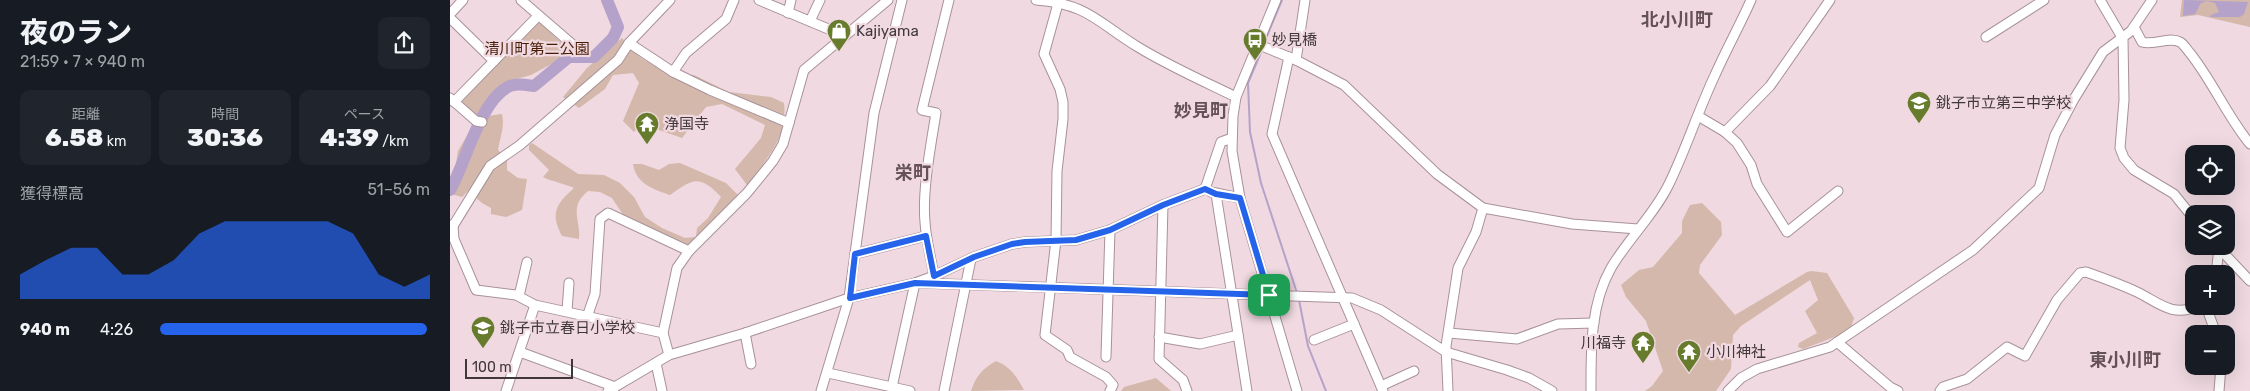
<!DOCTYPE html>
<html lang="ja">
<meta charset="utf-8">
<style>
:root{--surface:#171b24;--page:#20242c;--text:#f1f3f6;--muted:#9ea1a6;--accent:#2563eb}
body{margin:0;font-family:Rubik,"Noto Sans JP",sans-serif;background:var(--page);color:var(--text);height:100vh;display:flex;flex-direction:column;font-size:19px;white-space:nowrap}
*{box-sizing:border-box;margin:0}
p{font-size:16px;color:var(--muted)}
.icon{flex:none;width:28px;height:28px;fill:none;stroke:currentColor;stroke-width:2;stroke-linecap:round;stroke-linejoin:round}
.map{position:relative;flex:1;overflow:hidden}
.drawer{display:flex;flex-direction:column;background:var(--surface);width:450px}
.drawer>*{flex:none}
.fabs{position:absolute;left:1735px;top:145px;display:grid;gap:10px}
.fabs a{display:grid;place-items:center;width:50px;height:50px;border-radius:10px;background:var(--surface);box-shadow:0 5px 20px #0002;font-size:25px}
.scale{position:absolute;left:15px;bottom:12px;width:108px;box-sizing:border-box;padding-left:5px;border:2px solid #40373a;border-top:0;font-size:14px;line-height:18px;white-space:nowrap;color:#40373a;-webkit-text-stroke:4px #f0d9e0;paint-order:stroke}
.pin{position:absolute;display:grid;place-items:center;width:42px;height:42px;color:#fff;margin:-21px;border-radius:10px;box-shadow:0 2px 8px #0006}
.round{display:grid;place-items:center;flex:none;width:52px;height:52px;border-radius:10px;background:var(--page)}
.overview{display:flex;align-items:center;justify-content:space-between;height:85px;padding:0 20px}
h1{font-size:28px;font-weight:800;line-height:38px}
.stats{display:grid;grid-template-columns:repeat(3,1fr);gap:8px;height:85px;padding:5px 20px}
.stats div{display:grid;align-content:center;border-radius:10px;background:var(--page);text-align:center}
.stats b{font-size:25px;font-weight:800}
.stats small{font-size:14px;font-weight:400}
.stats p{font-size:14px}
.chart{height:140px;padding:10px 20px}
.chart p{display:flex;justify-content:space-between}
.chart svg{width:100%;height:90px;margin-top:5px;fill:var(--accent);opacity:.7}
ul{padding:0 20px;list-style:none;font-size:16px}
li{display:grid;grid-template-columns:80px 60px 1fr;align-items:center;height:38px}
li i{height:12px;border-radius:6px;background:var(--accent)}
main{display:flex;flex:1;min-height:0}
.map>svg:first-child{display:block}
</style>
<main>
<section class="drawer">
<div class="overview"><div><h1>夜のラン</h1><p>21:59 · 7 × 940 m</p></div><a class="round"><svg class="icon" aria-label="share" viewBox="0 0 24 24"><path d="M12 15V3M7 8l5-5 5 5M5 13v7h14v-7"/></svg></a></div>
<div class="stats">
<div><p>距離</p><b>6.58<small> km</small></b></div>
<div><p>時間</p><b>30:36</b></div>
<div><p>ペース</p><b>4:39<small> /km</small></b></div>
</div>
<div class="chart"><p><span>獲得標高</span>51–56 m</p>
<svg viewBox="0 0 160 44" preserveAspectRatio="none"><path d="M0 44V32L10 25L20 19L30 19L40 32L50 32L60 25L70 12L80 6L90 6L100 6L110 6L120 6L130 12L140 32L150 38L160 32V44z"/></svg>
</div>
<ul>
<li><b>940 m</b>4:26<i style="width:99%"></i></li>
</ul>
</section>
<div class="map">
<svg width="1800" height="391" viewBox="0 0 1800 391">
<rect width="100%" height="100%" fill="#f0d9e0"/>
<g fill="#d3b8ab">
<polygon points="1732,0 1800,0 1800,27 1748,15 1730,17"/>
<polygon points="87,20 122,53 81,75 63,80 46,93 27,118 9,101"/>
<path d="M 172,38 L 191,58 L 225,78 L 244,75 L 279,92 L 321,97 L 334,103 C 338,138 317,158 297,185 L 285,169 L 311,138 L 315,125 L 272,104 L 256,107 L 232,138 L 192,124 L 184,132 L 173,121 L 189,83 L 183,73 L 163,75 L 155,89 L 129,108 L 113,97 L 137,68 Z"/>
<path d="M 52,114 C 55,127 50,137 48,150 L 57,160 L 57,170 L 68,178 L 77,179 L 72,210 L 56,217 L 41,214 L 41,208 L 32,203 L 18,191 L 12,197 L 1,194 L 8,151 L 23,125 L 34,125 L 37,116 Z"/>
<path d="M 82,143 L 128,174 L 154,175 L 170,183 L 184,197 L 195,217 L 212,228 L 235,238 L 246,237 L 247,228 L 258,218 L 271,197 C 249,174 243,179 220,195 C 203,189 186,184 183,164 L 192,164 L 209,170 L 219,164 L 230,163 L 276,183 L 288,195 L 283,203 L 239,246 L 174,216 L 162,198 L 150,192 L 138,191 C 118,207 131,220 129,239 L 112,236 C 100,213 106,204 124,188 C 113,183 103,182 93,177 L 99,170 L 79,150 L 79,145 Z"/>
<polygon points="1252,203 1271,222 1272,235 1250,265 1249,273 1285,315 1357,272 1361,271 1377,273 1404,318 1400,331 1353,349 1348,347 1349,343 1367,333 1355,311 1368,300 1360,280 1291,326 1283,335 1281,369 1266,391 1195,391 1202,386 1213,371 1196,321 1176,297 1171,285 1189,270 1203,267 1232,233 1232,221 1240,205"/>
<path d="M 546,361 C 561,367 566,376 574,390 L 521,391 C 526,376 532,369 546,361 Z"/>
<polygon points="706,378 721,391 671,391 674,387"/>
</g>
<polygon fill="#b4a2ca" points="1734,0 1798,2 1794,14 1790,17 1760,17 1761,15 1769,12 1765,3 1757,1 1751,3 1745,14 1733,16"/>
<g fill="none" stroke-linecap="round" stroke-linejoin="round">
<g stroke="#b4a2ca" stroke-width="2">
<polyline points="814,43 832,0"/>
<polyline points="812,50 798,83 800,132 811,183 847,293"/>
<polyline points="849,300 858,346 876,391"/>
</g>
<path stroke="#b4a2ca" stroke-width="12" d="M 0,190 C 16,163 30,99 60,86 C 68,83 76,85 84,86 L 119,57 L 144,57 L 163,38 L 168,27 L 157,0"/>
<defs>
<g id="minor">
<polyline points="71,0 130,51"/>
<polyline points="309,0 395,36"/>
<path d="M 586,0 C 638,4 647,22 688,47 C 719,66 753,81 786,97"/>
<polyline points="609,0 594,54 610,89 613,102 613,119 607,171 606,240 595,335 617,350 620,357 656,377 663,385 660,391"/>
<polyline points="826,0 786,97 783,116 782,151 790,198 847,391"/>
<polyline points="1650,0 1673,39 1674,100 1670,148 1674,158 1684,170 1724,194 1744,219"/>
<polyline points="338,13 341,0"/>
<polyline points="0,14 13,0"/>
<polyline points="0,18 44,61"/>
<polyline points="360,21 370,0"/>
<path d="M 1684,27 L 1692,42 C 1706,46 1718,36 1730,42 C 1734,44 1737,50 1740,53 C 1763,82 1777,116 1800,144"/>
<polyline points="1536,37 1594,0"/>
<polyline points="179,43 223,72 260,90 339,123"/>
<polyline points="807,44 846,60 894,85 987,174 1033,208 1122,224 1188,229"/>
<polyline points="839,57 822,134 933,391"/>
<polyline points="846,60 855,0"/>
<polyline points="223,72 236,53 276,19 284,0"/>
<polyline points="0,98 26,121 32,122"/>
<polyline points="4,102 88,16"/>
<polyline points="1248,116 1275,132 1287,143 1301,165 1307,184 1337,232 1388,191"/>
<polyline points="1275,132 1320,86 1380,0"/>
<polyline points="761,192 790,198"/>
<polyline points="766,194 797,391"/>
<polyline points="713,205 709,359 733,380 737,391"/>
<polyline points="0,225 3,226 40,166 70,145 168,60 179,43 220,0"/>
<polyline points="3,226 4,239 26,290 66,295 85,305 213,333"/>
<polyline points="1767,246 1800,281"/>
<polyline points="405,254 476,236"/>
<polyline points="1766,274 1769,248"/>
<path d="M 484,276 C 481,258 476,240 475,222 C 472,191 481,144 486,113 L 472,110 L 499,0"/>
<polyline points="470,283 902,298 931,310 996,352 1057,370 1079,378 1102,391"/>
<polyline points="69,296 77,262"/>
<polyline points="1756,306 1766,334"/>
<polyline points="117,311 119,283"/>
<polyline points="137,317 145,294 150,219 158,213 239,251"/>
<polyline points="295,333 301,364"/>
<polyline points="999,333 1067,339 1108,324 1144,323"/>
<polyline points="709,337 750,344 788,335"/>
<polyline points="864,340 904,324"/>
<polyline points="1387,342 1440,387 1448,391"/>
<polyline points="70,352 165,387"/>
<polyline points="219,355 213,333 227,268 239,251 297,193 323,161 333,144 354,70 438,0"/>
<polyline points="656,357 660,230"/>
<polyline points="206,363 212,391"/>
<polyline points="378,373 460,391"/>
<polyline points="931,386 964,371"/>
<polyline points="442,387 465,283"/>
<polyline points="56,391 85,305"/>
<polyline points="158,391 219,355 295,333 399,298 465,283 484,276 524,257 562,244 575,242 626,240 660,230 713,205 755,189 771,142 782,138"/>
<polyline points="371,391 399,298 424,113 452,0"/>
<polyline points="494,391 521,259"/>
<polyline points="998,391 996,346 1008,268 1026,232 1033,208"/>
<path d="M 1141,391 C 1141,350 1140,305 1161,268 C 1178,239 1204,215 1219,184 C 1236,149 1248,111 1265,75 C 1276,50 1290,25 1301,0"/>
<polyline points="1278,391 1291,378 1307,369 1380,347 1523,250 1589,188 1605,135 1624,99 1653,52 1681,31 1702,0"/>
<path d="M 1490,391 L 1493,387 L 1517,379 L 1557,347 L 1575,356 L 1607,300 L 1630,273 L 1636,272 C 1653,278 1670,284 1687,292 C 1708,302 1722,318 1748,306"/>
<polyline points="1769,391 1771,366"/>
</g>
</defs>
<use href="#minor" stroke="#a89299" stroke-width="11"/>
<use href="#minor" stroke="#fff" stroke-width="9"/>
</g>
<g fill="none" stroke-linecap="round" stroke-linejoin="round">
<defs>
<polygon id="route" points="755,189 766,194 790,198 819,295 465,283 400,298 405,254 476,236 484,276 524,257 562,244 575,242 626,240 660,230 713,205"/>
</defs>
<use href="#route" stroke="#fff" stroke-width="10"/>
<use href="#route" stroke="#2563eb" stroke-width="6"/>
</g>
<defs>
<symbol id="shop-pin" viewBox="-11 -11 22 30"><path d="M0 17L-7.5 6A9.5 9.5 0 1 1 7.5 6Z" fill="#677b2c" stroke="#f0d9e0"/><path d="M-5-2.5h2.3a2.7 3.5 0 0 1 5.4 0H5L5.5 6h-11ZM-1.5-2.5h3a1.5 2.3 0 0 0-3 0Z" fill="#fff"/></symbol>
<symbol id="bus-pin" viewBox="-11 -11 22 30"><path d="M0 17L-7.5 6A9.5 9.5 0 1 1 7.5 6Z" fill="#677b2c" stroke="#f0d9e0"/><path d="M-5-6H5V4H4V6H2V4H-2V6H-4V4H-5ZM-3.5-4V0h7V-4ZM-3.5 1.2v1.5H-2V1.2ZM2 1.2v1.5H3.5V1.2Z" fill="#fff"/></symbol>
<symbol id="school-pin" viewBox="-11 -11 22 30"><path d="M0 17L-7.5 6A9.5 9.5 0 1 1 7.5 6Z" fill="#677b2c" stroke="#f0d9e0"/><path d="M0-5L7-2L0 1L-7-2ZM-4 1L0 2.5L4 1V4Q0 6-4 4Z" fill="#fff"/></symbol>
<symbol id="temple-pin" viewBox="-11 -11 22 30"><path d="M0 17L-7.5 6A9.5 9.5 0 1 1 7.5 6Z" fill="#677b2c" stroke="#f0d9e0"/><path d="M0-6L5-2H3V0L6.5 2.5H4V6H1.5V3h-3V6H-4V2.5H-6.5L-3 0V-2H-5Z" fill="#fff"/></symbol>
</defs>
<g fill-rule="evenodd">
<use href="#shop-pin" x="375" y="17" width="28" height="38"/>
<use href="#bus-pin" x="791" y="26" width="28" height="38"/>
<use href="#school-pin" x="1455" y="89" width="28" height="38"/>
<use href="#temple-pin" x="183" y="110" width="28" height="38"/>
<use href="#school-pin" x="19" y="314" width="28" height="38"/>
<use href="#temple-pin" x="1179" y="329" width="28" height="38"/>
<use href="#temple-pin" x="1225" y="338" width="28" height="38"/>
</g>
<g text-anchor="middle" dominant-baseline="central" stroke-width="4.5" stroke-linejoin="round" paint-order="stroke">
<g font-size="15" fill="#40373a" stroke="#f0d9e0" text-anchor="start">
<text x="406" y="31">Kajiyama</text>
<text x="822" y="40">妙見橋</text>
<text x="1486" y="103">銚子市立第三中学校</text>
<text x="214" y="124">浄国寺</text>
<text x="50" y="328">銚子市立春日小学校</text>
<text x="1176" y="343" text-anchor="end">川福寺</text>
<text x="1256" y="352">小川神社</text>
</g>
<g font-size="15" fill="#461c05" stroke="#f0d9e0">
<text x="87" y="49">清川町第二公園</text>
</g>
<g font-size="18" font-weight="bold" fill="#655258" stroke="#f0d9e0">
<text x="1227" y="20">北小川町</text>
<text x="751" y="111">妙見町</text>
<text x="463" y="173">栄町</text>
<text x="1675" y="360">東小川町</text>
</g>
</g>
</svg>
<div class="fabs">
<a><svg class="icon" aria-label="locate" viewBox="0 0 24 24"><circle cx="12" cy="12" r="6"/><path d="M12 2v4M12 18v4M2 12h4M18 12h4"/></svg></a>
<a><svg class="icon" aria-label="layers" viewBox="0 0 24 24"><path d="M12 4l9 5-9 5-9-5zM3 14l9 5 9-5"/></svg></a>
<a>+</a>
<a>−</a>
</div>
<div class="scale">100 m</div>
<div class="pin" style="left:819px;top:295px;background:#1e9e55"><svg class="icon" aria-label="arrive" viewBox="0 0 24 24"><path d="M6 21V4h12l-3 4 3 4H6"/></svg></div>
</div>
</main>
